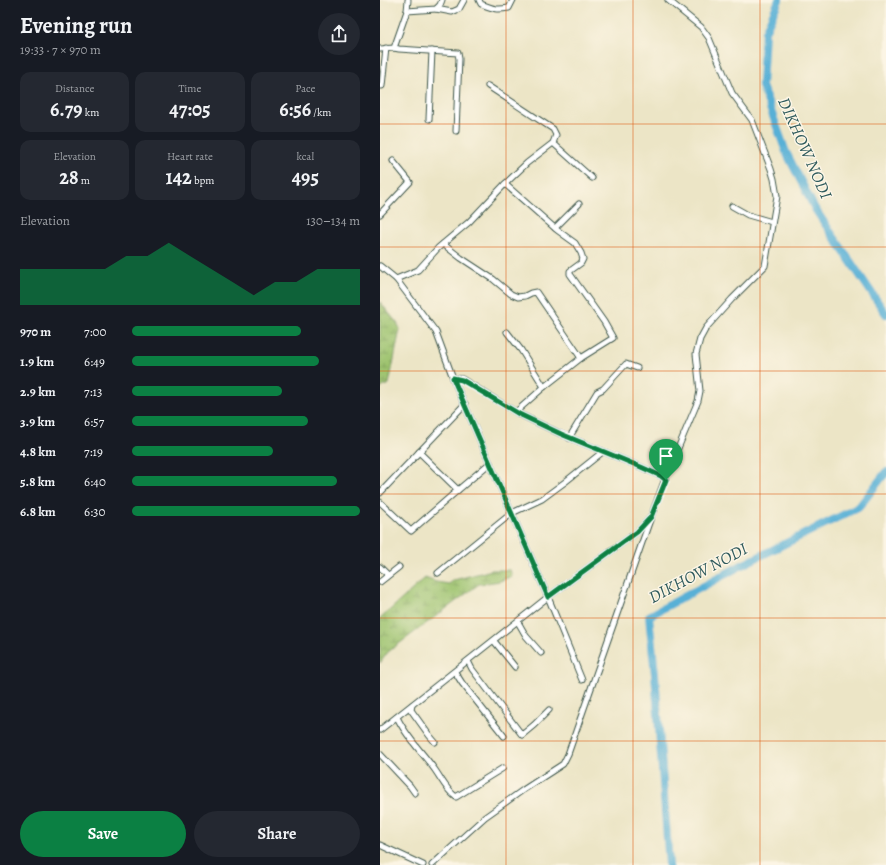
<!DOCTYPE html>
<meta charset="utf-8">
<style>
:root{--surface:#171b24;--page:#242831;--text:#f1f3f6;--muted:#9ea1a6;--accent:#0b8043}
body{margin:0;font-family:Alegreya,serif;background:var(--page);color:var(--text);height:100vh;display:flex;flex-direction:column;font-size:15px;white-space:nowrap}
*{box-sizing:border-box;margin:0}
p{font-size:13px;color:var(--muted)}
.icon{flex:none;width:22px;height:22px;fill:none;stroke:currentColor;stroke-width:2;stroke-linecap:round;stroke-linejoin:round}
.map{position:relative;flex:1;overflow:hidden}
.sheet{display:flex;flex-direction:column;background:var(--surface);width:380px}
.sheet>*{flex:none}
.pin{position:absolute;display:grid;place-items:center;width:34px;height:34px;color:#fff;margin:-41px -17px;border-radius:50% 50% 50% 0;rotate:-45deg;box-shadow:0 0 4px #0007}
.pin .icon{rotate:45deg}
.round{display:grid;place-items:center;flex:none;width:42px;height:42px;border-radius:21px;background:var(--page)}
.head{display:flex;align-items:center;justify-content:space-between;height:68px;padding:0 20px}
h1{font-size:22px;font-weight:700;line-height:30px}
.figures{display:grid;grid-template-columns:repeat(3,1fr);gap:6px;height:68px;padding:4px 20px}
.figures div{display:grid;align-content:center;border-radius:10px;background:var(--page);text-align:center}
.figures b{font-size:20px;font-weight:700}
.figures small{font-size:11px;font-weight:400}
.figures p{font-size:11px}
.chart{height:112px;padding:8px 20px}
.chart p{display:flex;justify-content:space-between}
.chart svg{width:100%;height:72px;margin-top:4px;fill:var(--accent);opacity:.7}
.cta{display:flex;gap:8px;margin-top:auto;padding:8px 20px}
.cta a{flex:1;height:46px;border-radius:24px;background:var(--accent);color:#fff;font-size:16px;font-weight:700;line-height:46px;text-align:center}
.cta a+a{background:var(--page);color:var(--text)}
ul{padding:0 20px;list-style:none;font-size:13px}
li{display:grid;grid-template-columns:64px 48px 1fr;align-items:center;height:30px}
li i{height:10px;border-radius:5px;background:var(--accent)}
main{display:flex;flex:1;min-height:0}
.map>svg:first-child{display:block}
</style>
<main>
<section class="sheet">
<div class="head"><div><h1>Evening run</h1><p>19:33 · 7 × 970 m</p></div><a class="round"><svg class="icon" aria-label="share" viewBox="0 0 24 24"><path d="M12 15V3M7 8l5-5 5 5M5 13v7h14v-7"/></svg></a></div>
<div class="figures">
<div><p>Distance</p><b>6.79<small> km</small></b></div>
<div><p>Time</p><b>47:05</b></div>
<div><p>Pace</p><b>6:56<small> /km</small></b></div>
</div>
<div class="figures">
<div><p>Elevation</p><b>28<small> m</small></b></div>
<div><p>Heart rate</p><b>142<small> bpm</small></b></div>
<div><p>kcal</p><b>495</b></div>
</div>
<div class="chart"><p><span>Elevation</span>130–134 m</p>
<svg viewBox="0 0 160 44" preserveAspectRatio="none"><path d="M0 44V22L10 22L20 22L30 22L40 22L50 14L60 14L70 6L80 14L90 22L100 30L110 38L120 30L130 30L140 22L150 22L160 22V44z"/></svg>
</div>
<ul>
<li><b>970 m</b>7:00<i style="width:74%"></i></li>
<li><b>1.9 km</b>6:49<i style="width:82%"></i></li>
<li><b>2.9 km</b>7:13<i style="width:66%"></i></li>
<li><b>3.9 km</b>6:57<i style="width:77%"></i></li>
<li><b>4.8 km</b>7:19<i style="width:62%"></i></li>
<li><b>5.8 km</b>6:40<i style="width:90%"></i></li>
<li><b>6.8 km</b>6:30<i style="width:100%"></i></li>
</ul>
<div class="cta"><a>Save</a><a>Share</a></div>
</section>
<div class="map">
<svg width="506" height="865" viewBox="0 0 506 865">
<defs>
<pattern id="wetland-marsh" width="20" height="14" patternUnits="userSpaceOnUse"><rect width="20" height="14" fill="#9dc36e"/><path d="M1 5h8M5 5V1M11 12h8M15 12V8" fill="none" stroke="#7fa05b"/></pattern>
</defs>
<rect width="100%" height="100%" fill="#fcf5e5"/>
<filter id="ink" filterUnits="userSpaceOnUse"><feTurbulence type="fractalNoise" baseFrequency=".025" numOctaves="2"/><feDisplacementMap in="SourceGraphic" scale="8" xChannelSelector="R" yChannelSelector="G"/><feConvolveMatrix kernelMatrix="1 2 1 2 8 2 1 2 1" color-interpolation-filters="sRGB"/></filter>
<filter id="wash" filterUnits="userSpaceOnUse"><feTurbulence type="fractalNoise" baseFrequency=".012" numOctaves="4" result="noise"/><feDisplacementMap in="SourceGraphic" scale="16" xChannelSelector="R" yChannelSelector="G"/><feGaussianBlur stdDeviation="0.9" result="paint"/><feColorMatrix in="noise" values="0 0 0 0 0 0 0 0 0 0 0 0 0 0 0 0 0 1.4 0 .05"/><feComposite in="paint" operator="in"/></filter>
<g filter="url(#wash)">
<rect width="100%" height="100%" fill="#ece5c6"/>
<g fill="url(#wetland-marsh)" stroke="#5e8051">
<polygon points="0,302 17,323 20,329 9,384 4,386 0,389"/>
<polygon points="112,570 130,570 132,576 120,581 99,584 8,652 0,663 0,619 45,578 56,582 69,584 74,580"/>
</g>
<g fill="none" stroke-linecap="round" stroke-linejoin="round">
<g stroke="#59b0d6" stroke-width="8">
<polyline points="399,0 385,32 382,86 406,152 435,209 506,314"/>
<polyline points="289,865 275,674 269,616 362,565 479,507 506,472"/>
</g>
</g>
</g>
<g filter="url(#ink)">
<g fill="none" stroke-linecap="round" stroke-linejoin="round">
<defs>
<g id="street">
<path d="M 99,0 L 101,4 C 114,9 116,10 129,8 L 133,0"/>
<polyline points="56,9 72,12 79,9 84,0"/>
<polyline points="27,11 56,9 60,5 62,0"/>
<polyline points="14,48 19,49 78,53 79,59 76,131"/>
<polyline points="0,49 14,48 27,11 28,0"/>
<polyline points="0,86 2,86 6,48"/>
<polyline points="49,119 52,51"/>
<polyline points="173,143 212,178"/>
<polyline points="125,184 177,230 195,243 201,253 203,259 201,263 190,271 190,274 224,322 233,338 201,358 164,387 138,410 139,414"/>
<polyline points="352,206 368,215 392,222"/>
<polyline points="0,214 30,182 13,161"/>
<polyline points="175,228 199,204"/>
<polyline points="63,244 81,258 113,279 131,294 138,297 145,296 151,293 156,292 201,358"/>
<polyline points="0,266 16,279 56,332 73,378 168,597 202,680"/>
<polyline points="16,279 38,270 58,248 89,222 125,184 147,163 173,143 176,135 173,129 108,86"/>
<polyline points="127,332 141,350 164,387"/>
<polyline points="73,378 82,379 139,414 181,434 261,467 281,476 285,479"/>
<polyline points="189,438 217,392 223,389 246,364 257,368"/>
<polyline points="39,452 78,490"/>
<polyline points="0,493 85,404"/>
<polyline points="0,502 31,531 78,490 110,463"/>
<polyline points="0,567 7,574 6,577"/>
<polyline points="58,573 132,513 162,499 185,482 220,454 222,451"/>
<polyline points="0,582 19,567"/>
<polyline points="138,622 146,636 161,653"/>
<polyline points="114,641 135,667"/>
<polyline points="88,661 92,669 142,735 154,725 169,710"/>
<polyline points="75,672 82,683 124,736"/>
<polyline points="32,705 31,710 49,735 55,742"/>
<path d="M 17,717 C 26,737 43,753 55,770 C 62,780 67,791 76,797 L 123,768"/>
<polyline points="0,730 168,597 257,532 269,519"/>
<polyline points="0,754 30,786 35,793"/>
<polyline points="0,845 43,865"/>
<polyline points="52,865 105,817 143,790 183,764 188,754 271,517 285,479 318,401 320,391 316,354 320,339 326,328 352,299 385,266 397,196 394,179 391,169 372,120 352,93 329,38 321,27 288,0"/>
</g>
</defs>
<use href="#street" stroke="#3e564a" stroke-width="7"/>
<use href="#street" stroke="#fff" stroke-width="5"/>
</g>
</g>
<g fill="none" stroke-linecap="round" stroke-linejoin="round" filter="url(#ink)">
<defs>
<polygon id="route" points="73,378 82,380 139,414 181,434 261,467 281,476 286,480 271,517 257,532 168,597"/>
</defs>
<use href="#route" stroke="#fff" stroke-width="8"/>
<use href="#route" stroke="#0b8043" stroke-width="5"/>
</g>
<path fill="none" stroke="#de580e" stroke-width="1" stroke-opacity="0.55" d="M 126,0 L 126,865M 253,0 L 253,865M 380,0 L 380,865M 0,124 L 506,124M 0,247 L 506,247M 0,371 L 506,371M 0,494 L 506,494M 0,618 L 506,618M 0,741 L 506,741"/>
<g text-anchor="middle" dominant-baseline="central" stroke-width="3" stroke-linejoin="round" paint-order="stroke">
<g font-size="17" font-style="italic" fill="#2e5a5c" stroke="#fcf5e5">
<text transform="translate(425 148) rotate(66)">DIKHOW NODI</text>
<text transform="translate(318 573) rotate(-28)">DIKHOW NODI</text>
</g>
</g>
</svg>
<div class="pin" style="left:286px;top:480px;background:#1e9e55"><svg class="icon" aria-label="arrive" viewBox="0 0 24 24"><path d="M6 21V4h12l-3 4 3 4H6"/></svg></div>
</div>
</main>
